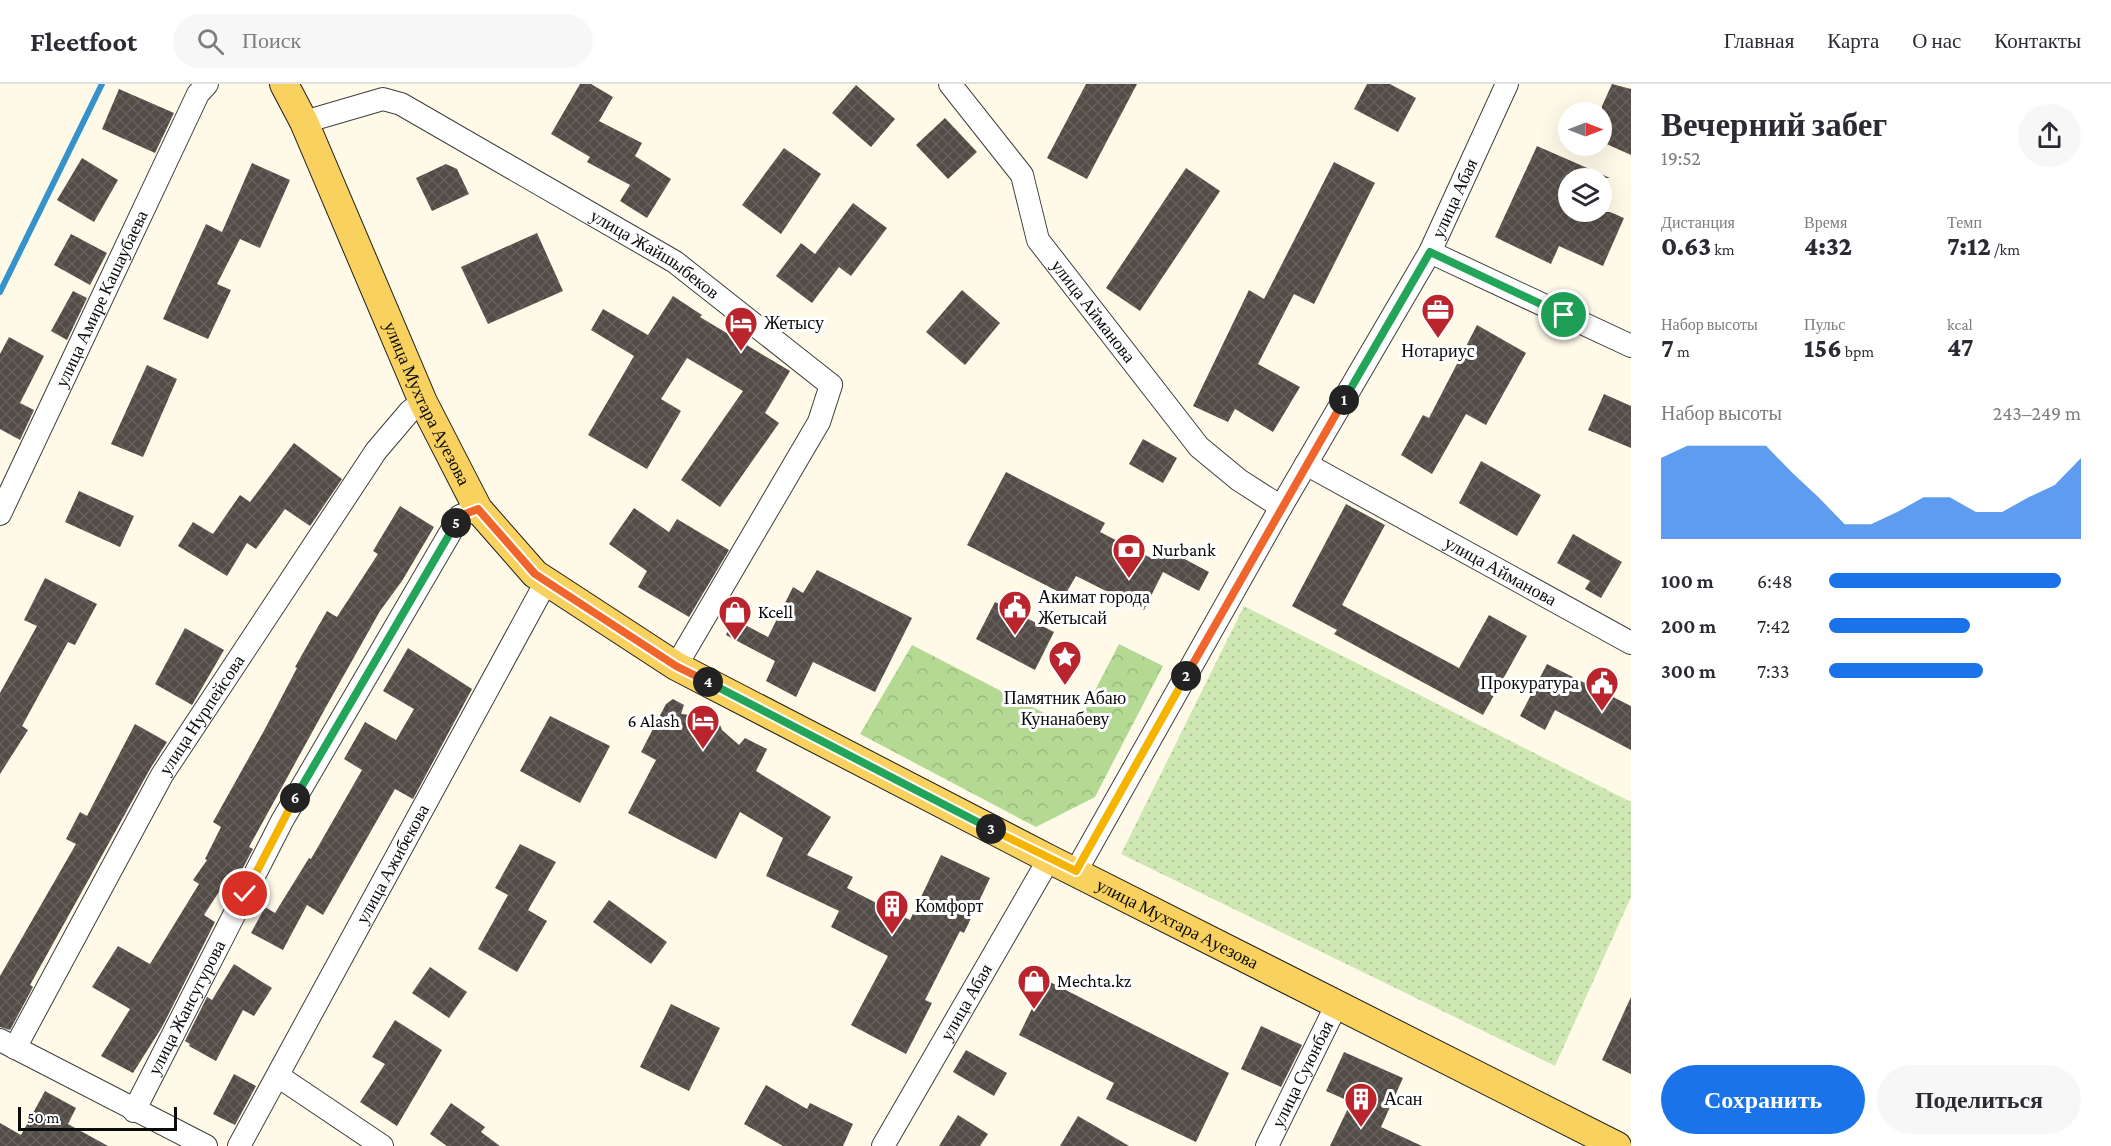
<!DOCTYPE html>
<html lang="ru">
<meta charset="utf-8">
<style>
:root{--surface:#fff;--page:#f7f7f7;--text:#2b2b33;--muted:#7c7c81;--line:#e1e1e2;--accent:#1a73e8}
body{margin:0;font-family:"Crimson Pro",serif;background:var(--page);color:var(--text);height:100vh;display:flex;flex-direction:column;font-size:22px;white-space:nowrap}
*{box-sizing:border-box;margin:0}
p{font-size:20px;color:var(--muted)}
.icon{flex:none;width:33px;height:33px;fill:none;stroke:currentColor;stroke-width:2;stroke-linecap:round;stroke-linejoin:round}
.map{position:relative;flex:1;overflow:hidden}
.panel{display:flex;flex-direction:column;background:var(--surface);width:480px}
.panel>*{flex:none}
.needle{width:39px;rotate:90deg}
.buttons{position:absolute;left:1558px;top:18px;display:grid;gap:12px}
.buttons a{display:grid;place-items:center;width:54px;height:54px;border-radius:50%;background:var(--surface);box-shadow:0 6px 24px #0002;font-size:30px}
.scale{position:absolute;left:18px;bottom:15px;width:159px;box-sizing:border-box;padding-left:6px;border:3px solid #0b0b0b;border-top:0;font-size:16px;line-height:21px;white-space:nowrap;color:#0b0b0b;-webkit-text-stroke:4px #fff;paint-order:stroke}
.pin{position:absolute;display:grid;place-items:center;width:51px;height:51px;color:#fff;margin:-26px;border:3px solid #fff;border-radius:50%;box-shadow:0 2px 6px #0007}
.km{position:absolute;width:30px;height:30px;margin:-15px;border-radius:50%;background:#222;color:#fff;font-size:16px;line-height:30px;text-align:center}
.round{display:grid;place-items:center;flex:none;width:63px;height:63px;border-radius:32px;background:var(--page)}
.summary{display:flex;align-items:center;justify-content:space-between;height:102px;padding:0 30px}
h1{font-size:33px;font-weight:800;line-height:45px}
.stats{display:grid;grid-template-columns:repeat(3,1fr);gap:9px;height:102px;padding:6px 30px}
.stats div{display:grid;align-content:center}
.stats b{font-size:26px;font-weight:800}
.stats small{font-size:16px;font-weight:400}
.stats p{font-size:16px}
.chart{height:168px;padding:12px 30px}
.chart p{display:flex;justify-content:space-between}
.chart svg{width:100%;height:108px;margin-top:6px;fill:var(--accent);opacity:.7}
.button{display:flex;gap:12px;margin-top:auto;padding:12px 30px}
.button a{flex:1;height:69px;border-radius:36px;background:var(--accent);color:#fff;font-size:24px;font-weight:800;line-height:69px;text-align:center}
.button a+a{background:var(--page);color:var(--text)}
ul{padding:0 30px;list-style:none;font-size:20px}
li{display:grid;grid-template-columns:96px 72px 1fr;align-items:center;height:45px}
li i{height:15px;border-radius:8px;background:var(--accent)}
header{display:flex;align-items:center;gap:36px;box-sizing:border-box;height:84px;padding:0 30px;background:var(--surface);border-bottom:2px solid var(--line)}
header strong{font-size:28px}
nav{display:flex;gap:33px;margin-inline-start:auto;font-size:21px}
.search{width:420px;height:54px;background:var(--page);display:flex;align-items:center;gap:15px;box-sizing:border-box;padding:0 21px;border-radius:33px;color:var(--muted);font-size:22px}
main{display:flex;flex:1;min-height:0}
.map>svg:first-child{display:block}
</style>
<header>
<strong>Fleetfoot</strong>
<div class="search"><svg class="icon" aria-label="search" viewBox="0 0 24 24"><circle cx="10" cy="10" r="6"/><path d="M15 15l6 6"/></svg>Поиск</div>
<nav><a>Главная</a><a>Карта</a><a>О нас</a><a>Контакты</a></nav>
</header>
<main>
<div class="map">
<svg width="1631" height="1062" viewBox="0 0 1631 1062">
<defs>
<pattern id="grass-dots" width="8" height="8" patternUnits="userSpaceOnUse" patternTransform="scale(1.5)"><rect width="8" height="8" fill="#cfe8b3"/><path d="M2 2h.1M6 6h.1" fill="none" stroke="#b0c699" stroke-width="1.8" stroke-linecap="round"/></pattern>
<pattern id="forest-crowns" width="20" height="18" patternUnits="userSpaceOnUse" patternTransform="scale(1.5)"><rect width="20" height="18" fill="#b3d993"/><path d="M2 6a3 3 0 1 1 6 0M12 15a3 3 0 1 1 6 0" fill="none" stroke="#99b97d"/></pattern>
<pattern id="building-cross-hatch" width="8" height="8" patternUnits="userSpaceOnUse" patternTransform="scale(1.5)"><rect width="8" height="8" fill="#534c47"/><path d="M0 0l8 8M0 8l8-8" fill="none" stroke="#67615d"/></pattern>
</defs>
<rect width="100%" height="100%" fill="#fffae8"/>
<polygon fill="url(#grass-dots)" points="1244,522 1631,718 1631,813 1555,982 1121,770"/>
<polygon fill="url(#forest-crowns)" points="1119,560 1163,582 1095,713 1036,743 860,650 912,561 1075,645"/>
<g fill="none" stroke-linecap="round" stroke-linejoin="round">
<polyline stroke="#3592cd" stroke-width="6" points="0,208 102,0"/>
</g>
<g fill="url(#building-cross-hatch)">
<polygon points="580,0 591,0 613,13 599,37 642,59 635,72 671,95 647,134 620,117 630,101 587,78 590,73 551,50"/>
<polygon points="1086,0 1137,0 1087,95 1047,74"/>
<polygon points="1367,0 1390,0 1416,14 1398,48 1354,25"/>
<polygon points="1612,0 1631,5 1631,71 1602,58 1602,22"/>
<polygon points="856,1 895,35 871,63 832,29"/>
<polygon points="119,5 174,29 155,69 102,45"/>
<polygon points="945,34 977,68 948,95 916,61"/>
<polygon points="1537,62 1610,94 1569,94 1569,128 1610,128 1624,134 1603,182 1559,162 1551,180 1495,153"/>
<polygon points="784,64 821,90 781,150 742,121"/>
<polygon points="82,74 118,96 94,138 57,116"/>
<polygon points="1334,78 1375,99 1314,220 1294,210 1258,280 1300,303 1273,348 1235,325 1228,338 1193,322 1249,206 1264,215"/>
<polygon points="252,79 290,96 260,164 240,155 217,200 231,206 208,255 163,235 206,140 222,148"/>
<polygon points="446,80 457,85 469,110 432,127 416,94"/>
<polygon points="1186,84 1220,107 1140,227 1106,204"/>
<polygon points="853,119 887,144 851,192 839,183 812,219 776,192 801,159 815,170"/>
<polygon points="537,149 563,207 488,240 461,183"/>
<polygon points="71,150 107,169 90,201 54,181"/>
<polygon points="962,206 1000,239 965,281 926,248"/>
<polygon points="73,207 87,214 67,256 51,247"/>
<polygon points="673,212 702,231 700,233 790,287 765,329 779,339 720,423 681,396 743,307 687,274 661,315 681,327 647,385 588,351 634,272 591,246 603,225 648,251"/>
<polygon points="1477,241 1526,269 1486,341 1466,330 1432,390 1401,371 1423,331 1429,334"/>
<polygon points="9,253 44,272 20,319 34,326 20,356 0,345 0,270"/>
<polygon points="147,281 177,295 143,373 111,360"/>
<polygon points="1604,310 1631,322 1631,364 1588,346"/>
<polygon points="1143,355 1177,374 1163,399 1129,380"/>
<polygon points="294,359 342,395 310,442 285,425 256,465 247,459 227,492 178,462 193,438 213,450 240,411 250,418"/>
<polygon points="1481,377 1541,411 1517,452 1459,419"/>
<polygon points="1006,388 1105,439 1100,448 1153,475 1160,462 1209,488 1199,507 1163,488 1144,526 1076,492 1065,511 967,461"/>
<polygon points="79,407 134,432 120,463 65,438"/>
<polygon points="1346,420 1385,441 1342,521 1459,584 1489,531 1527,552 1483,631 1334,550 1337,546 1292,522"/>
<polygon points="400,422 434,443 402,497 380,527 326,623 249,763 253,765 238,793 231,789 204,831 215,838 162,943 133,989 101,972 130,925 92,903 118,862 150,880 199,800 193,796 207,776 205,775 221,743 213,738 266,643 297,584 295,583 327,527 337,533 378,470 373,467"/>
<polygon points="634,424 669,448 677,435 729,466 689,533 638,503 647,487 609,460"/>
<polygon points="1573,450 1622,478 1601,514 1585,505 1590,497 1557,479"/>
<polygon points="817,486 912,534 875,608 813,578 796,613 766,597 775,577 726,551 734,535 768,553 793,503 803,509"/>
<polygon points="45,494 97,520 75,561 68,558 22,642 28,646 0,690 0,609 37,542 24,536"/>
<polygon points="995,518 1054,548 1035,586 976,555"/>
<polygon points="185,544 224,566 192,621 155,600"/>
<polygon points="408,564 472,605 413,715 395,705 323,831 307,821 283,866 251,849 265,823 275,829 309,774 311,775 362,686 344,675 365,638 396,656 414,625 383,607"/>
<polygon points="1547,580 1631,622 1631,666 1555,626 1545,646 1520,632"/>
<polygon points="673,615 684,621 681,630 704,632 720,641 722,646 739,661 745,654 767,665 756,687 831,733 807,771 853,793 847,804 910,836 941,771 990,794 964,849 960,847 925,916 932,919 906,970 851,941 888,872 831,843 839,827 766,792 783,754 740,728 716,775 628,729 656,676 641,668 666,620"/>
<polygon points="550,632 610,662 580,719 520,687"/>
<polygon points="135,640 167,658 150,685 30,901 33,903 10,946 0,943 0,892 76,760 66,755 80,728 87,732"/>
<polygon points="520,760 556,778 528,826 547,837 517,888 478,865 508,811 495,804"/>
<polygon points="609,816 667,858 651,880 593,838"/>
<polygon points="234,880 272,904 254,932 243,926 216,977 189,962 190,960 185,957 207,913 212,916"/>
<polygon points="430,883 467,908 449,934 412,909"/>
<polygon points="1046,896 1229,989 1196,1058 1106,1015 1114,999 1019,951"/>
<polygon points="1631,913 1631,990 1602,976"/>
<polygon points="671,920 720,944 689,1007 640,983"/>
<polygon points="395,936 442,966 397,1042 360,1018 385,980 372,973"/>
<polygon points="1261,942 1302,961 1281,1003 1241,985"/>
<polygon points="966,966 1007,989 994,1012 953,988"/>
<polygon points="1344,968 1403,994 1381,1043 1422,1062 1330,1062 1351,1018 1326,1007"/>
<polygon points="234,990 256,1002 235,1041 213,1030"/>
<polygon points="766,1001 807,1025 810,1019 853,1040 843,1062 783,1062 744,1040"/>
<polygon points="45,1007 76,1024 68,1040 108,1062 0,1062 0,1039 21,1051"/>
<polygon points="451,1019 485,1043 481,1048 500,1062 447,1062 430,1050"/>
<polygon points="958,1031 988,1050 980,1062 939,1062"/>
<polygon points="1078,1032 1102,1046 1129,1062 1060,1062"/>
</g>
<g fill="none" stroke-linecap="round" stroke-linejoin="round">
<defs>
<g id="minor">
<path id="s1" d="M 950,0 L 1022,91 L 1038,156 L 1199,363 L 1239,396 L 1281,423"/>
<path id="s2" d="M 304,38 L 383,15 L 401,20 L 675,178 L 831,301 L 819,338 L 676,582"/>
<polyline points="1430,168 1631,262"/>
<path id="s3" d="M 1306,380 L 1631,559"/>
<path id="s4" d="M 0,430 L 198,10 L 207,0"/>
<path id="s5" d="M 1076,787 L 1281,423 L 1430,168 L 1507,0"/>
<polyline points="0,956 206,1062"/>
<path id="s6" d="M 15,964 L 162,691 L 376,367 L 410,327 L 423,318"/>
<polyline points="278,992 382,1062"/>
<path id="s7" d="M 134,1027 L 282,737 L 460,432 L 478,425"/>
<path id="s8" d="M 239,1062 L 546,498"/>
<path id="s9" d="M 883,1062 L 1049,775"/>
<path id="s10" d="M 1267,1062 L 1337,920"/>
</g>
<g id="major">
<path id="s11" d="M 284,0 L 304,38 L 423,318 L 478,425 L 535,490 L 676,582 L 1049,775 L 1617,1062"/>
</g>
</defs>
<use href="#minor" stroke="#3e3e3e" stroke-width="24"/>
<use href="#major" stroke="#1c1c1c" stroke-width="30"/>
<use href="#minor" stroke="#fff" stroke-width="22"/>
<use href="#major" stroke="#f9d15f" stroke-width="28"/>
</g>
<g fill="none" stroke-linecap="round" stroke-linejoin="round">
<defs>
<polyline id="split-1" points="1344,316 1430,168 1564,231"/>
<polyline id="split-2" points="1186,592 1344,316"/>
<polyline id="split-3" points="991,745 1076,787 1186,592"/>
<polyline id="split-4" points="708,598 991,745"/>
<polyline id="split-5" points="456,439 460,432 478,425 535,490 676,582 708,598"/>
<polyline id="split-6" points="295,714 456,439"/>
<polyline id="split-7" points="245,810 295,714"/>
</defs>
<use href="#split-1" stroke="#fff" stroke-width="12"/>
<use href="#split-2" stroke="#fff" stroke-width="12"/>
<use href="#split-3" stroke="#fff" stroke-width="12"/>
<use href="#split-4" stroke="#fff" stroke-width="12"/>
<use href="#split-5" stroke="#fff" stroke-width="12"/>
<use href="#split-6" stroke="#fff" stroke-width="12"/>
<use href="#split-7" stroke="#fff" stroke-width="12"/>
<use href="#split-1" stroke="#22a559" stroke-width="8"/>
<use href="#split-2" stroke="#f0652b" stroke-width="8"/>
<use href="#split-3" stroke="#f5b400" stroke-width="8"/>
<use href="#split-4" stroke="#22a559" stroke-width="8"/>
<use href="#split-5" stroke="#f0652b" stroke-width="8"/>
<use href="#split-6" stroke="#22a559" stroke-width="8"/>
<use href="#split-7" stroke="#f5b400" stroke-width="8"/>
</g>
<defs>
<symbol id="office-pin" viewBox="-11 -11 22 30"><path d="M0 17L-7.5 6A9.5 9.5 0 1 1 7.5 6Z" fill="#b9242d" stroke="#fff"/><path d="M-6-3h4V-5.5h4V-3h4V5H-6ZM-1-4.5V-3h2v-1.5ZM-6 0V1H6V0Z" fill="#fff"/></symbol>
<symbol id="hotel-pin" viewBox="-11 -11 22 30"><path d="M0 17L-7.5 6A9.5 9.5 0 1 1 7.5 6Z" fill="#b9242d" stroke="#fff"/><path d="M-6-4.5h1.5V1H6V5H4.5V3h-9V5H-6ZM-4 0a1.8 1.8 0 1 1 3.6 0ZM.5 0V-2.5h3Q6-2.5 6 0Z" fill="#fff"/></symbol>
<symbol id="bank-pin" viewBox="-11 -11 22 30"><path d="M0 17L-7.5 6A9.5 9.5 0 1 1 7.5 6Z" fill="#b9242d" stroke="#fff"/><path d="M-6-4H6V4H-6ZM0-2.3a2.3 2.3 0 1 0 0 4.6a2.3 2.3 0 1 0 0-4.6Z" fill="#fff"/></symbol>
<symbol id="civic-pin" viewBox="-11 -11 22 30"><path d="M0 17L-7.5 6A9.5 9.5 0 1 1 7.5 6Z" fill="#b9242d" stroke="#fff"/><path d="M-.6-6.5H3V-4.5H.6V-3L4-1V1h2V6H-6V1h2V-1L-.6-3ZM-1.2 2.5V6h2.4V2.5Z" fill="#fff"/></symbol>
<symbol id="shop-pin" viewBox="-11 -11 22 30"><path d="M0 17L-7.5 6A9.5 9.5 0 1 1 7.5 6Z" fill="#b9242d" stroke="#fff"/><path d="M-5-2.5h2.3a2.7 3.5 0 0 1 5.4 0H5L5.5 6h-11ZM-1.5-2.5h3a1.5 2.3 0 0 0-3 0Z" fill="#fff"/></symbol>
<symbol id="sight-pin" viewBox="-11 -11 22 30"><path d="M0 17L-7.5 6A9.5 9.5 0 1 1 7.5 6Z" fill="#b9242d" stroke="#fff"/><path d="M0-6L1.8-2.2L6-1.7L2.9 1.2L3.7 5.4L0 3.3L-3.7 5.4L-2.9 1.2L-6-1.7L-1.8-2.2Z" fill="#fff"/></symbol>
<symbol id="building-pin" viewBox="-11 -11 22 30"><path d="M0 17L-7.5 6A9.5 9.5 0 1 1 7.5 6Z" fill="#b9242d" stroke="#fff"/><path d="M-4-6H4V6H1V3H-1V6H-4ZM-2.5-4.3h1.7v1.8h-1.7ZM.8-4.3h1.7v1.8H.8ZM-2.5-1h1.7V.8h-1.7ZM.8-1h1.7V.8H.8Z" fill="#fff"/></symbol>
</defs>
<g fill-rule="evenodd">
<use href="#office-pin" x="1419" y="207" width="38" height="52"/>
<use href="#hotel-pin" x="722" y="220" width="38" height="52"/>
<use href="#bank-pin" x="1110" y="447" width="38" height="52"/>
<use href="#civic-pin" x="996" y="504" width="38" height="52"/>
<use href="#shop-pin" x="716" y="509" width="38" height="52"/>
<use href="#sight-pin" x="1046" y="554" width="38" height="52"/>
<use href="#civic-pin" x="1583" y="580" width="38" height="52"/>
<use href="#hotel-pin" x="684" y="618" width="38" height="52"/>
<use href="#building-pin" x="873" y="803" width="38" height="52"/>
<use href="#shop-pin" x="1015" y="878" width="38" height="52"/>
<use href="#building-pin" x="1342" y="996" width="38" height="52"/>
</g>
<g text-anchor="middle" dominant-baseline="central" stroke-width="6" stroke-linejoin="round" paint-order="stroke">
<g font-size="18" fill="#0b0b0b" stroke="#fff">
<text stroke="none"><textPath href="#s5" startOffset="772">улица Абая</textPath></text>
<text stroke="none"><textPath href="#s2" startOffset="396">улица Жайшыбеков</textPath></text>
<text stroke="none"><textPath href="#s4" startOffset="238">улица Амире Кашаубаева</textPath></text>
<text stroke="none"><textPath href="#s1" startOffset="273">улица Айманова</textPath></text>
<text stroke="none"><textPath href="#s11" startOffset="350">улица Мухтара Ауезова</textPath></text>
<text stroke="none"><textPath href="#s3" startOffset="222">улица Айманова</textPath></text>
<text stroke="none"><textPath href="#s6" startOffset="382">улица Нурпейсова</textPath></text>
<text stroke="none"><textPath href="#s8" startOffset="321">улица Ажибекова</textPath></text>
<text stroke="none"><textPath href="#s11" startOffset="1286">улица Мухтара Ауезова</textPath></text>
<text stroke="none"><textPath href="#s9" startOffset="166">улица Абая</textPath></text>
<text stroke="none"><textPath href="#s7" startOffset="116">улица Жансугурова</textPath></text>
<text stroke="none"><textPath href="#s10" startOffset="80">улица Суюнбая</textPath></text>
</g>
<g font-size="18" fill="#0b0b0b" stroke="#fff" text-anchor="start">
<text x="764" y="239">Жетысу</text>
<text x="1438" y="267" text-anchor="middle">Нотариус</text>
<text x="1152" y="466">Nurbank</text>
<text x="1038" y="513">Акимат города<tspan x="1038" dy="21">Жетысай</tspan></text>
<text x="758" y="528">Kcell</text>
<text x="1579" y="599" text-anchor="end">Прокуратура</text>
<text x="1065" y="614" text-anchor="middle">Памятник Абаю<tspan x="1065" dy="21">Кунанабеву</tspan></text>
<text x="680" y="637" text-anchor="end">6 Alash</text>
<text x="915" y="822">Комфорт</text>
<text x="1057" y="897">Mechta.kz</text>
<text x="1384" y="1015">Асан</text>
</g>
</g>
</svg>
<div class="buttons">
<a><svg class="needle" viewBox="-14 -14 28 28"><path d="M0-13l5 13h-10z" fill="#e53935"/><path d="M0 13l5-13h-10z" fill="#7c7c81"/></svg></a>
<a><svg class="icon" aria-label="layers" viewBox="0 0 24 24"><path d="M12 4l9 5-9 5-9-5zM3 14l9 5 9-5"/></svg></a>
</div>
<div class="scale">50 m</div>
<div class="pin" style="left:1564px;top:231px;background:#1e9e55"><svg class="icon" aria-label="arrive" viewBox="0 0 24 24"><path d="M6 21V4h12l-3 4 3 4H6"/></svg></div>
<div class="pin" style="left:245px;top:810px;background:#d93025"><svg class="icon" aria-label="check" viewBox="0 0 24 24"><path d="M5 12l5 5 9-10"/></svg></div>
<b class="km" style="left:1344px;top:316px">1</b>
<b class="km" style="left:1186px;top:592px">2</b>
<b class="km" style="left:991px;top:745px">3</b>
<b class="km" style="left:708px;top:598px">4</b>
<b class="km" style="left:456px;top:439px">5</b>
<b class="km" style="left:295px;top:714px">6</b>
</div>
<section class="panel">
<div class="summary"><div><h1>Вечерний забег</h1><p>19:52</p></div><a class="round"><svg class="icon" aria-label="share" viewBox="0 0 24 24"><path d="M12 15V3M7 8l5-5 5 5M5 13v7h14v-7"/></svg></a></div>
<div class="stats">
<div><p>Дистанция</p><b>0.63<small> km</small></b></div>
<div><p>Время</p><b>4:32</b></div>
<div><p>Темп</p><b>7:12<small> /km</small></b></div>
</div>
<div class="stats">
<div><p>Набор высоты</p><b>7<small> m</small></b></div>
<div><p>Пульс</p><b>156<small> bpm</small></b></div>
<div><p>kcal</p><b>47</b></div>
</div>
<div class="chart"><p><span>Набор высоты</span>243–249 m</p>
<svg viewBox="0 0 160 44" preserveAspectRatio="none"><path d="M0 44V11L10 6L20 6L30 6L40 6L50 17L60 27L70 38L80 38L90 33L100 27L110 27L120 33L130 33L140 27L150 22L160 11V44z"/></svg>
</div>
<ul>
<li><b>100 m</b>6:48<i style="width:92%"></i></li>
<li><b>200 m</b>7:42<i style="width:56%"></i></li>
<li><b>300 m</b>7:33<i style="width:61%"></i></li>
</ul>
<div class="button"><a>Сохранить</a><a>Поделиться</a></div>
</section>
</main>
